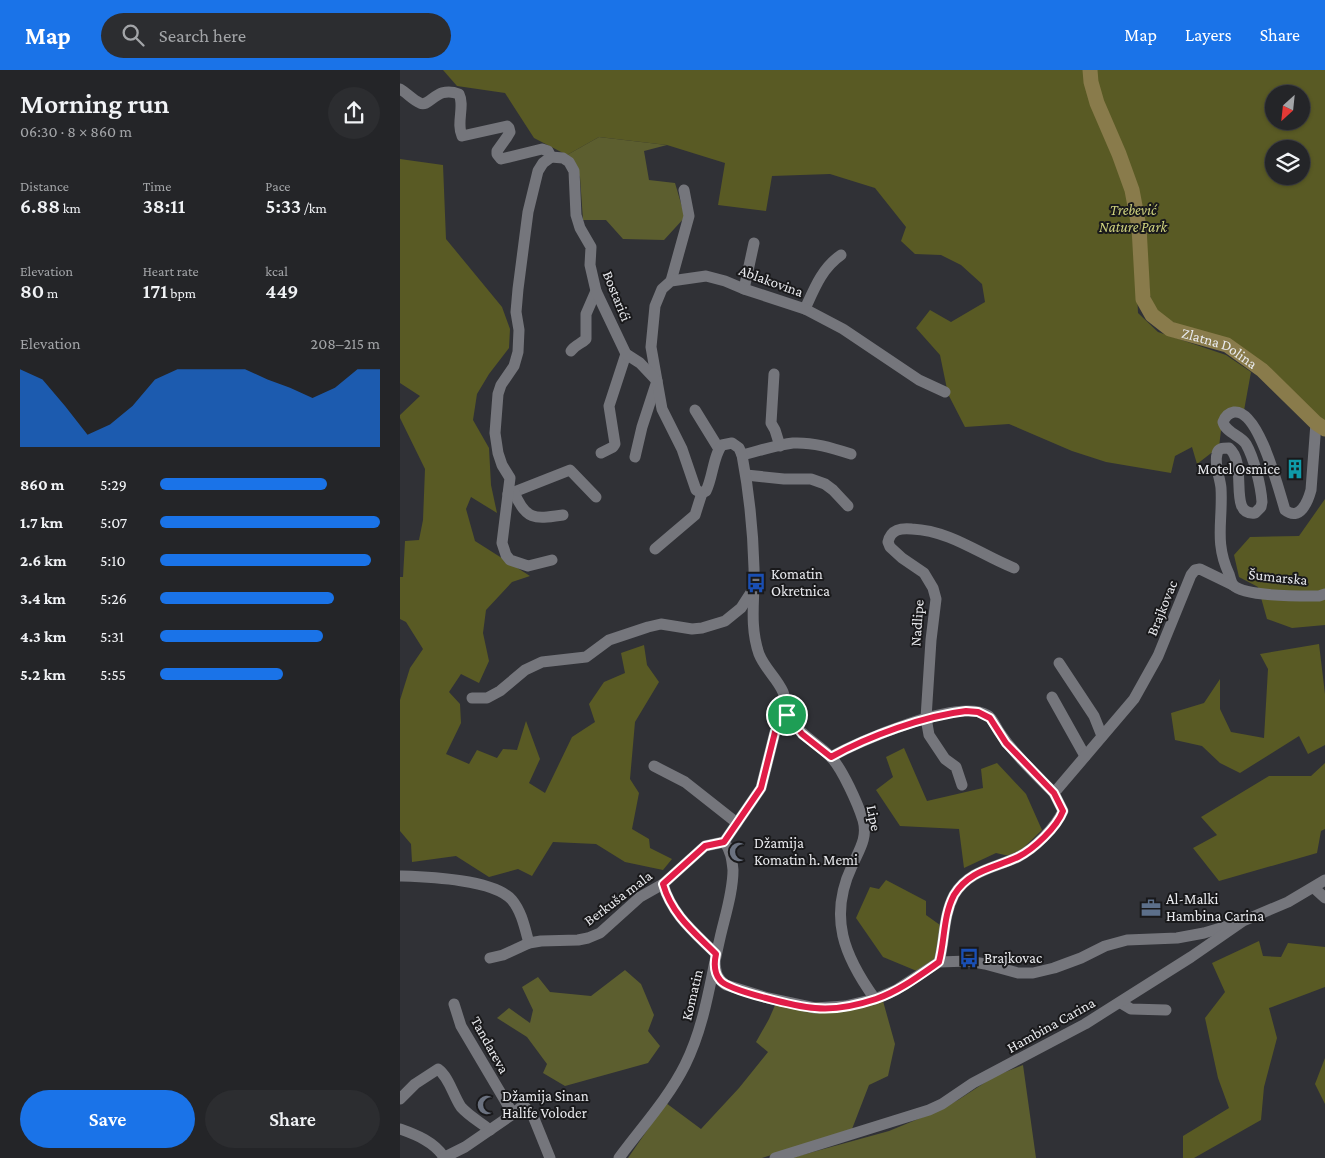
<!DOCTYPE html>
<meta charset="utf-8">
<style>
:root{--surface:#242528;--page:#2c2d30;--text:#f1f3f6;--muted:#a3a5a8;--line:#414245;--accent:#1a73e8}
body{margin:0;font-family:"Crimson Pro",serif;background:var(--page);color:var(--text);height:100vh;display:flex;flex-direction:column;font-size:19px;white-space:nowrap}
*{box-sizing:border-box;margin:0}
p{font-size:16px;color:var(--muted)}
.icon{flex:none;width:28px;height:28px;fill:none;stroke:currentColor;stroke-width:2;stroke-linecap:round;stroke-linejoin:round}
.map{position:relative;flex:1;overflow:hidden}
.drawer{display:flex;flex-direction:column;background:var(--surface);width:400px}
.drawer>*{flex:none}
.needle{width:32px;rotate:207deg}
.controls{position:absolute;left:865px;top:15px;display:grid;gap:10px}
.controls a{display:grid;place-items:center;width:45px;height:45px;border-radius:50%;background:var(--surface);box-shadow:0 1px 4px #0004,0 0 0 1px var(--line);font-size:25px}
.pin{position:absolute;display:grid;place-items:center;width:42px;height:42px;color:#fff;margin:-21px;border:2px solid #fff;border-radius:50%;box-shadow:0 1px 5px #0007}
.round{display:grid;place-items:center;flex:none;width:52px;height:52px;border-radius:26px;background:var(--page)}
.headline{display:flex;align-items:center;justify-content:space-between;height:85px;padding:0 20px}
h1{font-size:28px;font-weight:600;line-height:38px}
.figures{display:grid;grid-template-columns:repeat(3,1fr);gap:8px;height:85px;padding:5px 20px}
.figures div{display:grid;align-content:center}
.figures b{font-size:21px;font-weight:600}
.figures small{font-size:14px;font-weight:400}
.figures p{font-size:14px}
.chart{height:140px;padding:10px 20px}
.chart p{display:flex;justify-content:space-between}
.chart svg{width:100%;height:90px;margin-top:5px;fill:var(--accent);opacity:.7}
.action{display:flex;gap:10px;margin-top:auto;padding:10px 20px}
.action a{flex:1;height:58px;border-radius:30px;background:var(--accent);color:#fff;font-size:20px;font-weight:600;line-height:58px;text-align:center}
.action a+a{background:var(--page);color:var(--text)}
ul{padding:0 20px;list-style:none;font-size:16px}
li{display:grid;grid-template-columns:80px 60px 1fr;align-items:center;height:38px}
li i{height:12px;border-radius:6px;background:var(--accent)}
header{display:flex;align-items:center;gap:30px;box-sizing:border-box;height:70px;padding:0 25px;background:var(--accent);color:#fff}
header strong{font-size:24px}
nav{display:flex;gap:28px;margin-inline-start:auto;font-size:18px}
.search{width:350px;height:45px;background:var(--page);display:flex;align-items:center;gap:12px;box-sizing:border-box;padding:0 18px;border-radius:28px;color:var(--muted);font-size:19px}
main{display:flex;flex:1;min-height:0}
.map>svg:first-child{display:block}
</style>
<header>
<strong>Map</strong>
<div class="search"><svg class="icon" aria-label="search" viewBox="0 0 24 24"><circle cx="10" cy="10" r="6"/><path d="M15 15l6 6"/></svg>Search here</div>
<nav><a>Map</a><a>Layers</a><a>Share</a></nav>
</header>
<main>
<section class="drawer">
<div class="headline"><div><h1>Morning run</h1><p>06:30 · 8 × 860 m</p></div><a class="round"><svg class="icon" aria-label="share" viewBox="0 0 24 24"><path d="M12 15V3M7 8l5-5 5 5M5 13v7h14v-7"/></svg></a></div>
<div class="figures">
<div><p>Distance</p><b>6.88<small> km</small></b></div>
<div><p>Time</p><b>38:11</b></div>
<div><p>Pace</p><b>5:33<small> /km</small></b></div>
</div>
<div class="figures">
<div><p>Elevation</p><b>80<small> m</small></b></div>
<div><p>Heart rate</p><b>171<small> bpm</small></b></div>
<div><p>kcal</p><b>449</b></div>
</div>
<div class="chart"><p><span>Elevation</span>208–215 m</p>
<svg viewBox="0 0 160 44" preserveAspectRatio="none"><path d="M0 44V6L10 11L20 24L30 38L40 33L50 24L60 11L70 6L80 6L90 6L100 6L110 11L120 15L130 20L140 15L150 6L160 6V44z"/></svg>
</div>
<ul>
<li><b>860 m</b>5:29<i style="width:76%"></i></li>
<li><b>1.7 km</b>5:07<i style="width:100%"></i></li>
<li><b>2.6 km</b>5:10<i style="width:96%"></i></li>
<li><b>3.4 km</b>5:26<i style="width:79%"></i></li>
<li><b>4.3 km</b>5:31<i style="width:74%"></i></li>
<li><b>5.2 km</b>5:55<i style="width:56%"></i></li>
</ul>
<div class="action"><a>Save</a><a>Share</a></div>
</section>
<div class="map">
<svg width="925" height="1088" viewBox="0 0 925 1088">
<rect width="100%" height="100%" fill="#303136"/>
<g fill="#5c5e2f">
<polygon points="199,67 267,75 244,81 249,110 275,113 285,147 264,170 223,169 206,150 183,150 180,107 167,85"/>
<polygon points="225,900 241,914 254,945 248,961 260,976 248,993 165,1016 143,1003 147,994 127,967 97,948 109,938 130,953 133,940 122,917 138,907 150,922 191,926"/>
<polygon points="483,931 495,974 488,1006 469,1015 452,1059 362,1088 228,1088 266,1033 301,1059 339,1018 368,982 356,972 369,949 376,933"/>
<polygon points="623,995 636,1088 391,1088 489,1061 535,1042 558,1030 595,1006"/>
</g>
<g fill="#595a24" fill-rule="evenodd">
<polygon points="43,0 683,0 727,121 734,159 738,243 758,262 826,285 851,302 843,346 823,344 819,377 797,394 792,377 775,386 771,403 706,392 672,381 609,354 565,357 548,324 540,285 516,258 530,240 551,252 585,232 582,214 561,195 541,185 515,184 501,171 506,157 475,118 430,104 372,106 366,141 318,135 325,93 267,75 199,67 167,85 134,68 105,23 57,16"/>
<path d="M 695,0 L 925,0 L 925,354 L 868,299 L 776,254 L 757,242 L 750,226 L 745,157 L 702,30 ZM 874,24 L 901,24 L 901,51 L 874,51 ZM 874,79 L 901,79 L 901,106 L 874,106 Z"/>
<polygon points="0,89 43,95 46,169 102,237 110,259 109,278 89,304 77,324 73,350 89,378 91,415 97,443 71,427 66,439 75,471 130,506 112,512 86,540 83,563 89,591 79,613 61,604 49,622 60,634 61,653 46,684 69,694 77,680 97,688 103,679 117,680 126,651 140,689 129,713 145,723 172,667 195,652 189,634 204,612 225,603 221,583 244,575 247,595 259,612 235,652 230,709 239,723 232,759 249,769 250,778 272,789 263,800 225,792 196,774 153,772 132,806 118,799 89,807 56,786 12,792 11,774 0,761 0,630 10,598 23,579 6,552 0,549 0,507 3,507 5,471 19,470 23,450 25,399 0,348 0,345 20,326 0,313"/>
<polygon points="925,429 925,555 892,558 867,549 858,517 839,507 834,485 850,467 899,466"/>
<polygon points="919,574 925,624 925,675 908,684 899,666 840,703 820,693 802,676 775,670 771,643 804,633 820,609 820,639 831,662 864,668 868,599 860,584"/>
<polygon points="504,678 527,731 583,718 581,699 597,693 626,724 642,760 614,787 596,783 564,798 559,759 500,756 476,720 493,707 486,687"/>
<polygon points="925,693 925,759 921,761 917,783 819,811 793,778 817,765 801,747 869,706 911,706"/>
<polygon points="486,810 526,831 526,845 540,855 538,888 524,904 483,887 456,848 470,817 479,819"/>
<polygon points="859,871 863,886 881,887 888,873 925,877 925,917 869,938 877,968 864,1017 861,1050 794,1088 783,1088 783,1066 829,1038 818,1008 805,948 825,922 812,893"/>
<polygon points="925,988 925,1034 915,1014"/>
</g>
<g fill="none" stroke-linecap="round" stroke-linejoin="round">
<g stroke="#75767c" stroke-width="11">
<path d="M 0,19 C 7,23 13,30 20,33 C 30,38 36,15 59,24 C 65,36 56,53 62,66 L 107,56 L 109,58 L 110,62 L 107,67 L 97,81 L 97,84 L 101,89 L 142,79 L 148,81 L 151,87"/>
<polyline points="271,211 289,146 284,120"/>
<polyline points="344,219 354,173"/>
<path d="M 405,239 C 414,219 422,198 441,185"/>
<path d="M 171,281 C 175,275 181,274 186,269 L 186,244 L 196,221"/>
<polyline points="374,304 371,353 375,360 380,376"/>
<polyline points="295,340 319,379"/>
<path d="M 916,353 L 911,420 C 908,431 900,452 885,440 C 879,421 859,339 834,342 C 828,343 825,347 823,352 C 826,363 840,365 846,374 C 854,388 861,416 862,432 L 861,437 L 855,443 C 827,446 849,395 829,378 C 823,378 818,378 817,384 C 814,395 820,407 821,418 C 823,451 814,472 829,504 C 830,507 831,512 833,515 C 845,527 902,526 919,526 L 925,524"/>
<polyline points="201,383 213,377 215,374 209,336 226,284"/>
<path d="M 342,385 C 359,381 376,375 393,373 C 413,372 432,378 451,384"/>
<polyline points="235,387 242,357 257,311 251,277 255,236 262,219 271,211 306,206 325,211 344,219 405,239 443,259 519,310 545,322"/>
<polyline points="346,405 384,409 411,409 425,414 433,420 448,436"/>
<polyline points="114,422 170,400 196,427"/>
<path d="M 108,424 L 114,422 C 126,451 135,449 163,445"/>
<polyline points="255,479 295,445 302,423"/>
<path d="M 152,490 L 128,496 L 110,490 L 106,485 L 102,473 L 110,408 L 102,395 L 98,383 L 95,363 L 98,324 L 101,315 L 114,296 L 118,282 L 119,260 L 116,242 L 118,219 L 128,142 L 138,101 L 143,93 L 151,87 L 163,88 L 169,92 L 174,101 L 176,145 L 180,158 L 191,177 L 190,195 L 196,221 L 226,284 L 240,293 L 257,311 L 262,339 L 282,379 L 296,420 L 302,423 L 306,421 C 313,407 313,386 322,375 L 332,373 L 339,378 L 342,385 C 349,422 353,460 354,498 C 355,528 349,555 359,584 C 365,599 377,608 383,622 C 387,632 384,643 391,651 C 401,665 418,674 430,686 C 442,698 458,734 463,750 C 468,768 459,780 452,796 C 428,847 444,886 475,929"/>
<polyline points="659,593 694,646 702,666"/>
<polyline points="652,627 685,686"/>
<polyline points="72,628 87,628 100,621 125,600 142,592 186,587 209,570 248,557 261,554 292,559 302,558 325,551 341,538 352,521"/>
<path d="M 431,687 C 459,671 558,628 587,645 C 593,648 596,658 600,663 C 615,685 635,704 654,723"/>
<polyline points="254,696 285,712 337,753"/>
<path d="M 562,715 L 556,697 L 545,689 L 529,665 L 526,648 L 531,570 L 536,529 L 533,518 L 524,503 L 502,488 L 490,477 L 488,472 C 491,459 501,458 512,459 C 551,461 579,484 614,498"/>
<polyline points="324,772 361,718 375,662 387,645"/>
<path d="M 0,806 C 27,807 94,809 112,830 C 122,842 125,859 129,873"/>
<path d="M 263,814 C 272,845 294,862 316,884"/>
<polyline points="914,818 925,828"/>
<polyline points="90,888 103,885 129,873 141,871 178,870 188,868 200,863 240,827 263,814 305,776 324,772"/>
<path d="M 539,892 C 545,870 543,846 554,825 C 569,800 595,798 618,787 C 634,779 656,757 663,741 L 654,723 L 734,629 L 758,586 L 791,505 L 795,500 L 800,499 L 833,515"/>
<path d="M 315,893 C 316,903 317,909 326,915 L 368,928 L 415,938 L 445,936 L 475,929 L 496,920 L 539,892 L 568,891 L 585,894 L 618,903 L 633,903 L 654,898 L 681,888 L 705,876 L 727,870 L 777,868 L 804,863 L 834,854"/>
<polyline points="721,933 731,939 766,940"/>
<polyline points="54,934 61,956 113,1044 120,1038 125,1037 133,1046 150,1088"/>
<path d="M 0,1029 L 15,1014 L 38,999 C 49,1007 53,1025 61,1037 C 69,1046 80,1052 90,1060"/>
<path d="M 0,1059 C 17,1065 34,1072 44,1087"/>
<polyline points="43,1088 65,1077 113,1044"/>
<path d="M 219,1088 C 241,1058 268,1029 285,995 C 305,955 310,911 320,868 C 325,846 333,822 333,800 C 332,790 331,780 324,772"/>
<polyline points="375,1088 529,1040 542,1034 573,1013 685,954 791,887 843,851 888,832 925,810"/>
</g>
<path stroke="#897b4b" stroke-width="15" id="s1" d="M 690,0 L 691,12 L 697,33 L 719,84 L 732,120 L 739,157 L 743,229 L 752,245 L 770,259 L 827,275 L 862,300 L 916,353 L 925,359"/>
</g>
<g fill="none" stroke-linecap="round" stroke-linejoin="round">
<defs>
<path id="route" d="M 566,641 L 578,642 L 590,648 L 606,673 L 654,723 L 663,741 C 657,757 634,779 618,787 C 595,798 569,800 554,825 C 543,846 545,870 539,892 C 519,906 499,921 476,929 C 458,935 434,940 415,938 C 400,937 328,921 320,910 C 314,903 314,893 316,884 C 294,862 272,845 263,814 L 305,776 L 324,772 L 361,718 L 375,662 L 387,645 L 402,664 L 431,687 C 469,666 524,646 566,641 Z"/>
</defs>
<use href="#route" stroke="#fff" stroke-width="10"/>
<use href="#route" stroke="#e11d48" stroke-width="6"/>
</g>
<defs>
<symbol id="building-bare" viewBox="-9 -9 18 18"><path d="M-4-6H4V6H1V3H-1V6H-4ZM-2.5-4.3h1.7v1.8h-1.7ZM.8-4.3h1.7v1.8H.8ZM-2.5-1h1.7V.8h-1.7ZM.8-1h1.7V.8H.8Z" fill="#0f9aa8" stroke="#19191b" stroke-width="2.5" paint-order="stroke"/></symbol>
<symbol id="bus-bare" viewBox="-9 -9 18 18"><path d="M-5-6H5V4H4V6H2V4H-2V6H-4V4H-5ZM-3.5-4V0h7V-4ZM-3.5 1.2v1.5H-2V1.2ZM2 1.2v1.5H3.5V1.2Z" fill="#1a4fb4" stroke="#19191b" stroke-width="2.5" paint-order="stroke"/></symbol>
<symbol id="mosque-bare" viewBox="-9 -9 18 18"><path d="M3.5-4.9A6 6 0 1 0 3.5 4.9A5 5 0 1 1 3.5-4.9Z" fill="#6b7280" stroke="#19191b" stroke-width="2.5" paint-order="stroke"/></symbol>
<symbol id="office-bare" viewBox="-9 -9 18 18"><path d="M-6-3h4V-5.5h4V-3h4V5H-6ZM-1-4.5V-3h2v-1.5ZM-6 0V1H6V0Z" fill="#5c6f8a" stroke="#19191b" stroke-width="2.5" paint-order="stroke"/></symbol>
</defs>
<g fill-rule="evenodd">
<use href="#building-bare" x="881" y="385" width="28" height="28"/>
<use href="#bus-bare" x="342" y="499" width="28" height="28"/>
<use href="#mosque-bare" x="325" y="768" width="28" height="28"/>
<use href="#office-bare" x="737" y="824" width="28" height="28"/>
<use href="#bus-bare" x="555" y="874" width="28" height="28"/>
<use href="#mosque-bare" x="73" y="1021" width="28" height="28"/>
</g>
<g text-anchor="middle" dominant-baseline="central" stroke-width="4" stroke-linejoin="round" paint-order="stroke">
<g font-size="15" font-style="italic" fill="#cfd27e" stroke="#19191b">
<text x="733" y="140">Trebević<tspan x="733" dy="17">Nature Park</tspan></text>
</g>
<g font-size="15" fill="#e9eaee" stroke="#19191b">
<text transform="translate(371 211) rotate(20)">Ablakovina</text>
<text transform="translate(217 226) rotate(68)">Bostarići</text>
<text stroke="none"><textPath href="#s1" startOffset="332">Zlatna Dolina</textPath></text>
<text transform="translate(878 507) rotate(6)">Šumarska</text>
<text transform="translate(762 538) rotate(-68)">Brajkovac</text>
<text transform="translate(517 553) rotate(-86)">Nadlipe</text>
<text transform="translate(474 748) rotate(79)">Lipe</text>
<text transform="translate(218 828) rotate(-37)">Berkuša mala</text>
<text transform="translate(292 925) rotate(-77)">Komatin</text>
<text transform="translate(651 955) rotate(-29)">Hambina Carina</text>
<text transform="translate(90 975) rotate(61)">Tandareva</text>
</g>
<g font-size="15" fill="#e9eaee" stroke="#19191b" text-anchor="start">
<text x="880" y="399" text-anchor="end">Motel Osmice</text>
<text x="371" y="504">Komatin<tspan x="371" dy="17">Okretnica</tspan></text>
<text x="354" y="773">Džamija<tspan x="354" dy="17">Komatin h. Memi</tspan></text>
<text x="766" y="829">Al-Malki<tspan x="766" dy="17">Hambina Carina</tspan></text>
<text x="584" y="888">Brajkovac</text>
<text x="102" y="1026">Džamija Sinan<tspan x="102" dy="17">Halife Voloder</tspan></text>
</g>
</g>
</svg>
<div class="controls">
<a><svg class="needle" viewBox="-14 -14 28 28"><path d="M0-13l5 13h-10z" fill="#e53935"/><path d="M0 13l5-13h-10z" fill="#a3a5a8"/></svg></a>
<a><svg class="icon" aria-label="layers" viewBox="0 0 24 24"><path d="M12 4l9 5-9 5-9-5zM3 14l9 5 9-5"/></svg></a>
</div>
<div class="pin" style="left:387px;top:645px;background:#1e9e55"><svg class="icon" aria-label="arrive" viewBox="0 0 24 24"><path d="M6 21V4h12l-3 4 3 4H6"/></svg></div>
</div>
</main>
